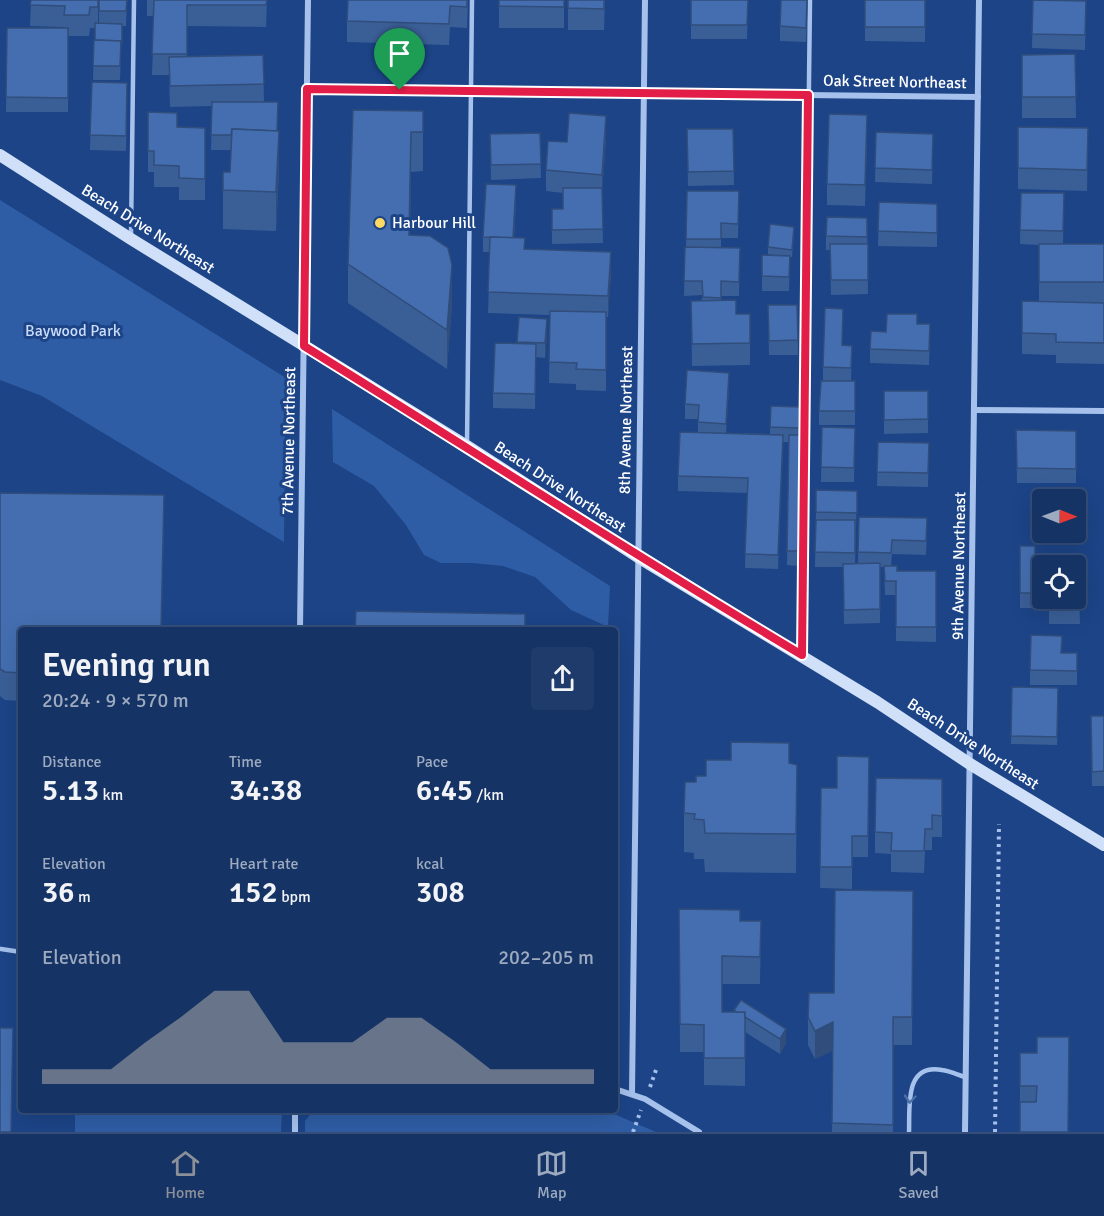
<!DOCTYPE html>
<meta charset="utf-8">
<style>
:root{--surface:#153365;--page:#1e3b6b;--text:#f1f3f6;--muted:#9daabf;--line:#344e79;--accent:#8c9099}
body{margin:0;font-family:Signika,sans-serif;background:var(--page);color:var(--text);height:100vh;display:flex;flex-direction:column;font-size:22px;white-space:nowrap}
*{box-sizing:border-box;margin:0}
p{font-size:20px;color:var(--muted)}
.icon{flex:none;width:33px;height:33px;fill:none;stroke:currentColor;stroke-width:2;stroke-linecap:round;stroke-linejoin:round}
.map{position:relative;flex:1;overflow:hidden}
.details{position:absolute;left:18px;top:627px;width:600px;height:486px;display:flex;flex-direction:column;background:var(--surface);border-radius:6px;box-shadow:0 6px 24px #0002,0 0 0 2px var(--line)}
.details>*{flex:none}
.needle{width:39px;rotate:91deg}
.fabs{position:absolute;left:1032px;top:489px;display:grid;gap:12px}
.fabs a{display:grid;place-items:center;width:54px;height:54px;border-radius:6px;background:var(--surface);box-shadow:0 6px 24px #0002,0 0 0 2px var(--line);font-size:30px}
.pin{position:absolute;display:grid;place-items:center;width:51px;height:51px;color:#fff;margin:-62px -26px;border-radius:50% 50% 50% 0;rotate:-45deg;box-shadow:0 0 6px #0007}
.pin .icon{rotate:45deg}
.round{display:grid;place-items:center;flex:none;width:63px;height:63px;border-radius:6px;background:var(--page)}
.head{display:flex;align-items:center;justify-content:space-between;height:102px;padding:0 24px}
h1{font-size:33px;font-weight:600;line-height:45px}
.stats{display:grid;grid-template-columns:repeat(3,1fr);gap:9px;height:102px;padding:6px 24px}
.stats div{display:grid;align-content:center}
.stats b{font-size:30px;font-weight:600}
.stats small{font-size:16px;font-weight:400}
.stats p{font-size:16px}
.chart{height:168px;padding:12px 24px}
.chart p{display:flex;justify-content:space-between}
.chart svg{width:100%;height:108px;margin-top:6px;fill:var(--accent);opacity:.7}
.tabs{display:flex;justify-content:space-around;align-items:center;height:84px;border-top:2px solid var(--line);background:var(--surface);font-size:16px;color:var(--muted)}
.tabs a{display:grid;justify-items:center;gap:3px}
.tabs .selected{color:var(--accent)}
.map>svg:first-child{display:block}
</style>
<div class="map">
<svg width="1104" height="1132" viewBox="0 0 1104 1132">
<rect width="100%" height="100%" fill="#1c4487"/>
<g fill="#2f5da5">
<polygon points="0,200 286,378 284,542 42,396 0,380"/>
<polygon points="332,409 610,586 608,627 571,610 535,577 503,566 472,563 441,563 424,555 406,525 374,486 333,462"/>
<polygon points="75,1110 282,1110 281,1132 75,1132"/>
<polygon points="314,1110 607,1111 656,1132 305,1132 305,1121"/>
</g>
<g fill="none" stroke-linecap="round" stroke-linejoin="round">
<g stroke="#a5c1ec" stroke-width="4" stroke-dasharray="3 4.5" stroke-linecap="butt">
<polyline points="650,1087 656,1070"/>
<polyline points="633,1132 641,1110"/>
<polyline points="995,1132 999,824"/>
</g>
<g stroke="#a5c1ec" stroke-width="4.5">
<polyline points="131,236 134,0"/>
<polyline points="467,444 472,0"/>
<polyline points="802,653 810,0"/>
<polyline points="1,949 21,952"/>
<path d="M 909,1132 C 910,1107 904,1063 942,1070 C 950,1071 958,1075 965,1077"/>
</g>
<g stroke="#a5c1ec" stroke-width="6">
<polyline points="307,89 978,97"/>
<polyline points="974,410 1104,411"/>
<polyline points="300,630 308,0"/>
<polyline points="615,1089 645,1099 699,1132"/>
<polyline points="632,1093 645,0"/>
<polyline points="295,1132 295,1110"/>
<polyline points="965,1132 979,0"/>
</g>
<polyline stroke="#d1e0f9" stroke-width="12" points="0,155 131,239 467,446 638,557 877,702 970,764 1104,845"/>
</g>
<g fill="#3a5f97">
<polygon points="31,0 98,0 98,23 99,23 99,0 127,0 126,26 122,26 120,80 93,80 94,40 95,40 95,28 90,28 89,36 68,36 68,112 6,112 7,28 64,28 64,27 30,26"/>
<polygon points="147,0 267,0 266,27 187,26 187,56 263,55 264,102 277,131 279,170 276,231 223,229 223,190 230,172 231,150 211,150 212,106 170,107 169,75 152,75 154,16 147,16"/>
<polygon points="468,0 467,28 450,27 449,45 347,42 347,21"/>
<rect x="499" y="0" width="65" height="28"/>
<polygon points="568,0 605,0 604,30 568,30"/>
<polygon points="691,0 748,0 747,39 691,39"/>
<polygon points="865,0 925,0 925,42 865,41"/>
<polygon points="1033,0 1086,1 1085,50 1032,48"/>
<polygon points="807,14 806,42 780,41 780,26"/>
<polygon points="1075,54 1076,118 1022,118 1022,55"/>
<polygon points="92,82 127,98 126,151 90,150"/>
<polygon points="353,110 423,111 423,171 411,172 410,235 452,304 447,369 348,303 348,264"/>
<polygon points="148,112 177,127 205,128 205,200 179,200 179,187 154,187 154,172 148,172"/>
<polygon points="1018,127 1088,128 1087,191 1018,189"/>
<polygon points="687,129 733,129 734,185 688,186"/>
<polygon points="876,132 933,134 932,184 875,182"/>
<polygon points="540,133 541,178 491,180 490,134"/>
<polygon points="867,136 865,206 827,205 827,184"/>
<polygon points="606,137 602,192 603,243 552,244 552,209 563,209 563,193 546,191 546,170 567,142"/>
<polygon points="687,191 739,191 738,238 721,238 721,248 740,248 739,296 721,296 721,301 736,314 750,314 750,365 692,366 691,301 702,301 702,295 684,296 685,247 686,248"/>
<polygon points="1021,193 1064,193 1063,244 1104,244 1104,364 1056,363 1056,355 1022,354 1022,301 1039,302 1039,245 1020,244"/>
<polygon points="516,200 514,238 525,249 611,273 608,317 606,317 606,391 576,390 576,384 549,383 550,315 488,313 490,252 483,252 483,237"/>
<polygon points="879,202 937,204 937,247 878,246"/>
<polygon points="867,218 868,294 831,295 830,250 826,250 826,236"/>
<polygon points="794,234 792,257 790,257 789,291 762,291 762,255 780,256 768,254 768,247"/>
<polygon points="768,305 797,305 798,355 769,355"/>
<polygon points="519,317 547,333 545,358 536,357 535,409 493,408 493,393 517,344"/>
<polygon points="917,324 930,338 929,365 870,363 870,349 886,332"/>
<polygon points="843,345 852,346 851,381 855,381 855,425 819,425 819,411 823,381 823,367"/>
<polygon points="729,387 726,433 770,434 770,427 800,422 799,435 801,449 798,566 787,565 789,442 783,442 778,569 745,568 747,493 678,491 678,476 698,432 698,419 685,419 685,404"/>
<polygon points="884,391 928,419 928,433 884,434"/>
<polygon points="822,427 855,428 854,482 821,482"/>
<polygon points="1016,430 1076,431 1076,483 1017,483"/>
<polygon points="878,442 929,443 928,487 877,486"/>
<polygon points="857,491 855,564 858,564 859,517 927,533 926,555 892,554 891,566 897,571 936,571 936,642 896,641 896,595 885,595 884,567 880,567 880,623 844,624 843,567 815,567 816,512"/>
<polygon points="0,493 164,523 161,630 21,630 21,701 5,700 0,696"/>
<polygon points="1020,546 1035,562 1042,566 1042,598 1076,598 1079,594 1080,624 1049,624 1049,608 1020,608"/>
<polygon points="1062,653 1077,653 1077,685 1030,685 1030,670"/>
<polygon points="1012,687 1058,688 1057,745 1011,744"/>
<polygon points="1091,716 1104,716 1104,786 1092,786"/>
<polygon points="869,757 868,857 852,857 852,889 820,888 821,788 837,788"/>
<polygon points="789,763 797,765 796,873 705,872 704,859 694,859 694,853 684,852 684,813 696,782 706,776"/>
<polygon points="942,779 942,837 932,837 932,850 925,850 924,873 891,872 891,854 875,853 875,832"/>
<polygon points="913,891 912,1045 893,1045 893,1132 832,1132 833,1050 815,1059 808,1045 808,1017 834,993"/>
<polygon points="679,909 740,921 761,921 760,984 722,984 722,1012 734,1012 734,1010 786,1043 780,1054 745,1032 745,1086 704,1085 704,1052 680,1052"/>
<polygon points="1020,1053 1069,1132 1020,1132"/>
</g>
<g fill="#304d7b">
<polygon points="807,0 807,14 806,42 806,28"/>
<polygon points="867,115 867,136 865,206 865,185"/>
<polygon points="606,116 606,137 602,196 602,175"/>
<polygon points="279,131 279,170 276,231 276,192"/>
<polygon points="411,132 411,172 409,275 409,235"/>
<polygon points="516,185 516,200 513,253 513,238"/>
<polygon points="611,252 611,273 608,317 608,296"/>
<polygon points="452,265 452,304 447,369 447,330"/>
<polygon points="547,319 547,333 545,358 545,343"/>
<polygon points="729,373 729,387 726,438 726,424"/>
<polygon points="164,495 164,523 161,630"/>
<polygon points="833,1022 833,1050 815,1059 815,1031"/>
<polygon points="786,1029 786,1043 780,1054 780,1039"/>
</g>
<g fill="#446eb0" stroke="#304d7b" stroke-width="1.5">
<polygon points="31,0 98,0 98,7 90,7 89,15 64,15 65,6 30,5"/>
<polygon points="99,0 127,0 126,11 99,11"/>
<polygon points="154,0 267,0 266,5 187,5 187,54 152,54"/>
<polygon points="348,0 467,0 467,7 450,6 449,24 347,21"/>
<polygon points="499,0 564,0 564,7 499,6"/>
<polygon points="568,0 604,0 604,9 568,8"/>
<polygon points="691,0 748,0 747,25 691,25"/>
<polygon points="781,0 807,0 806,28 780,26"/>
<rect x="865" y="0" width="60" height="27"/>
<polygon points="1033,0 1086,1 1085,35 1032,34"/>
<polygon points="95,23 122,24 122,42 121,41 95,40"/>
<polygon points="7,28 68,28 68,98 6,97"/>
<polygon points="94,40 121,41 120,66 93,66"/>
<polygon points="1075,54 1076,97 1022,97 1022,55"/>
<polygon points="263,55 264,84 170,86 169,57"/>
<polygon points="92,82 127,83 126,136 90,135"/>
<polygon points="212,102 278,102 277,131 232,129 231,135 211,135"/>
<polygon points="353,110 423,111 423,132 411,132 409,235 430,236 448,248 452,265 447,330 348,264"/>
<polygon points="148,112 177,113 177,127 205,128 205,179 179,178 179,166 154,165 154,151 148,151"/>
<polygon points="569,113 606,116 602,175 546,170 548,141 567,142"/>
<polygon points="829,114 867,115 865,185 827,184"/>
<polygon points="1018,127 1088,128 1087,170 1018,168"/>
<polygon points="232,129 279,131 276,192 223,190 223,172 230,172"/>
<polygon points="687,129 733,129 734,171 688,172"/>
<polygon points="876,132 933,134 932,170 875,168"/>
<polygon points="540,133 541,164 491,165 490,134"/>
<polygon points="486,184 516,185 513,238 483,237"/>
<polygon points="563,188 602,188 603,229 552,230 552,209 563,209"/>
<polygon points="687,191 739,191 738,224 721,223 721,239 686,239"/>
<polygon points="1021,193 1064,193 1063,231 1020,230"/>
<polygon points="879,202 937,204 937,233 878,231"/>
<polygon points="827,217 867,218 867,237 826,236"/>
<polygon points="770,224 794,227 792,250 768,247"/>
<polygon points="490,237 525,238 524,249 611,252 608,296 488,292"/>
<polygon points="830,244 868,244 868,280 831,280"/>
<rect x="1039" y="244" width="65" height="38"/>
<polygon points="685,247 740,248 739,282 721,281 721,298 703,297 702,281 684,281"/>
<polygon points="762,255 790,256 789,277 762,276"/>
<polygon points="736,300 736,314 750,314 750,343 692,344 691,301"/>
<polygon points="1022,301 1104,303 1104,343 1056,342 1056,334 1022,333"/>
<polygon points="768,305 797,305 798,340 769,341"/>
<polygon points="825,308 843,309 842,345 852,346 851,368 823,367"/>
<polygon points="550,311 606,312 606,370 576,369 577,363 549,362"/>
<polygon points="887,314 917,314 917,324 930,324 929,351 870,349 871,331 886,332"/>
<polygon points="519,317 547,319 545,343 517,342"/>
<polygon points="495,343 536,344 535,394 493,393"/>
<polygon points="687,370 729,373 726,424 698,422 699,405 685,404"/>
<polygon points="821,381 855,381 855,411 819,411"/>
<polygon points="884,391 928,391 928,419 884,420"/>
<polygon points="771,406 800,407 799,428 770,427"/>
<polygon points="822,427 855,428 854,468 821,467"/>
<polygon points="1016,430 1076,431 1076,469 1017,468"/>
<polygon points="680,432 783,435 778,555 745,554 748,478 678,476"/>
<polygon points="789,435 801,435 798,551 787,551"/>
<polygon points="878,442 929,443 928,473 877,472"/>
<polygon points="816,490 857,491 857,513 816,512"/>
<polygon points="0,493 164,495 161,630 21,630 21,673 5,672 0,669"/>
<polygon points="859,517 927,518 926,541 892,540 891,553 858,552"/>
<polygon points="816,520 855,520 855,553 815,552"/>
<polygon points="1020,546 1035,546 1035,562 1065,562 1065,566 1042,566 1042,593 1020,593"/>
<polygon points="880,563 880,609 844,610 843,564"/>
<polygon points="884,566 897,566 897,571 936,571 936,627 896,627 896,581 885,581"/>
<polygon points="1076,594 1079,594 1080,609 1049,609 1049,598 1076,598"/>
<polygon points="356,611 525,614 525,630 355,630"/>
<polygon points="1031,635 1062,636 1061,653 1077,653 1077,671 1030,670"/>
<polygon points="1012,687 1058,688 1057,737 1011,736"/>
<polygon points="1091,716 1104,716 1104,771 1092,772"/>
<polygon points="731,742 789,743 789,763 797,765 796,834 705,833 704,820 694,819 695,814 684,813 685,782 696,782 696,776 706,776 706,760 731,760"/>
<polygon points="837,756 869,757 868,836 852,836 852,867 820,867 821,788 837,788"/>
<polygon points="876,778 942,779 942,816 932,815 932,829 925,829 924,851 891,851 892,833 875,832"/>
<polygon points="835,890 913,891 912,1017 893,1017 893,1125 832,1123 833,1022 815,1031 808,1017 809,993 834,993"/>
<polygon points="679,909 740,910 740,921 761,921 760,957 722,956 722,1012 745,1012 745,1058 704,1058 704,1025 680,1024"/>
<polygon points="741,1000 786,1029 780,1039 745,1017 745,1012 737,1012 734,1010"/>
<polygon points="0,1028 13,1028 11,1132 0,1132"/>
<polygon points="1037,1037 1069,1037 1068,1132 1020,1132 1020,1102 1036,1102 1037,1086 1020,1086 1020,1053 1037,1053"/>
</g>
<defs><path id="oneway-chevron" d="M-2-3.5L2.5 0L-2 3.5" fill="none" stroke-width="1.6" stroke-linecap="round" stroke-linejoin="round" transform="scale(1.5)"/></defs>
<use stroke="#4c70aa" href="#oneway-chevron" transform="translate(910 1099) rotate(95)"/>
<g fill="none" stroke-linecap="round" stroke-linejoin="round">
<defs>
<path id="route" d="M 307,89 L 808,95 L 802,655 C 634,555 470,449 304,346 Z"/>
</defs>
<use href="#route" stroke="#fff" stroke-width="12"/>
<use href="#route" stroke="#e11d48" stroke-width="8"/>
</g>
<circle fill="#fcd962" stroke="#1c4487" stroke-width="2" cx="380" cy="223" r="6"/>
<g text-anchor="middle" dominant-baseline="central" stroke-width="6" stroke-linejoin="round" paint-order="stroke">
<g font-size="16" fill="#fff" stroke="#1c4487">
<text transform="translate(895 82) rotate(1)">Oak Street Northeast</text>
<text transform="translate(148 229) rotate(32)">Beach Drive Northeast</text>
<text transform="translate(626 420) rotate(-89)">8th Avenue Northeast</text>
<text transform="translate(289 441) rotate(-89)">7th Avenue Northeast</text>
<text transform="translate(560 487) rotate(33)">Beach Drive Northeast</text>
<text transform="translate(959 566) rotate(-89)">9th Avenue Northeast</text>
<text transform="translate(973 744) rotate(33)">Beach Drive Northeast</text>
</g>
<g font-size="16" fill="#fff" stroke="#1c4487" text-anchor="start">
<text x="392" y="223">Harbour Hill</text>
</g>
<g font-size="16" fill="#cadcf9" stroke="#1c4487">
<text x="73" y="331">Baywood Park</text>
</g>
</g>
</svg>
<div class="fabs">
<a><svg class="needle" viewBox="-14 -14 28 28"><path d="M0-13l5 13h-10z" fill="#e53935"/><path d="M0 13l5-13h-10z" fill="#9daabf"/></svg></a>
<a><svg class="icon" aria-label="locate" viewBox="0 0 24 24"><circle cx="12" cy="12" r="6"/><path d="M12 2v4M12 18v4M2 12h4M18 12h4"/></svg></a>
</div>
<div class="pin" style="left:400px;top:90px;background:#1e9e55"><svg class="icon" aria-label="arrive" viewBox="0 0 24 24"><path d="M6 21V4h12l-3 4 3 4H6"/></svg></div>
<section class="details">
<div class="head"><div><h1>Evening run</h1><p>20:24 · 9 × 570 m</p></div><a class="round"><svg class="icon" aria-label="share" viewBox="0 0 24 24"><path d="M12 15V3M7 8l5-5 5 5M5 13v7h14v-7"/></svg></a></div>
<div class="stats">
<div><p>Distance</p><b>5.13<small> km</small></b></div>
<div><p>Time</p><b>34:38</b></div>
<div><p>Pace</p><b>6:45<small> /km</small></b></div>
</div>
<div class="stats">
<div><p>Elevation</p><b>36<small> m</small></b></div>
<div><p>Heart rate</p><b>152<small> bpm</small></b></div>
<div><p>kcal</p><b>308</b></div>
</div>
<div class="chart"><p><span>Elevation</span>202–205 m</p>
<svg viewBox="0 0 160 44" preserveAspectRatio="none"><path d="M0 44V38L10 38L20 38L30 27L40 17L50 6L60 6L70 27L80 27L90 27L100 17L110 17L120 27L130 38L140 38L150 38L160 38V44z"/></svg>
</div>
</section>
</div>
<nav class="tabs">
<a class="selected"><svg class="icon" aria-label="home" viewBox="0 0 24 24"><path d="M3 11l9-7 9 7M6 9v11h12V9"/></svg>Home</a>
<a><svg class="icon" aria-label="map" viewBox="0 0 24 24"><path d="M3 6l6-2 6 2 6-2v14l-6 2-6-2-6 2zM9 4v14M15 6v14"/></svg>Map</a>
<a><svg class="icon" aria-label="saved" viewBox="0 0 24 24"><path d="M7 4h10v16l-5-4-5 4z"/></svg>Saved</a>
</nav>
